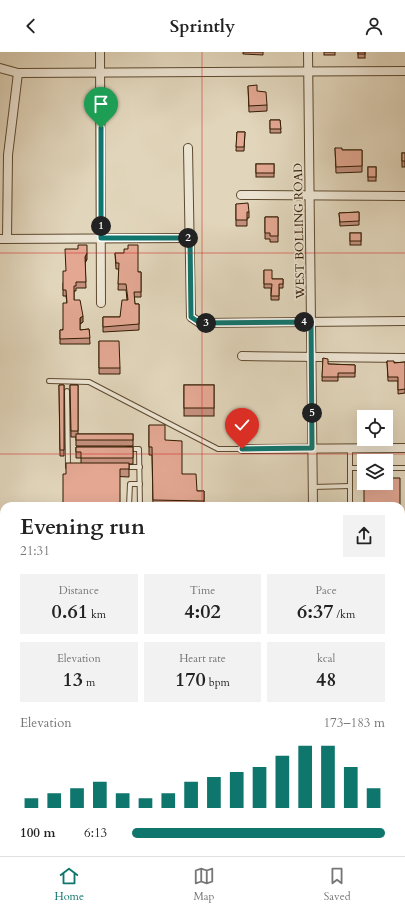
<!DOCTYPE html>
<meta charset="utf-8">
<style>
:root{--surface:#fff;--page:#f2f2f2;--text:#222;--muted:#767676;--line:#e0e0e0;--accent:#0f766e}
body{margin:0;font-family:Cardo,serif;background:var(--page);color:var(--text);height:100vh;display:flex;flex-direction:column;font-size:15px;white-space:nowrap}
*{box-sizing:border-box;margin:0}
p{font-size:13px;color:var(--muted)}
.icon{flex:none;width:22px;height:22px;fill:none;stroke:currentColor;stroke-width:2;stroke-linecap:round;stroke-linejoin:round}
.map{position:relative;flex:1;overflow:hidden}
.side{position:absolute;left:0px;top:450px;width:405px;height:354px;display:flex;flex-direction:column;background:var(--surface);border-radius:12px 12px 0 0;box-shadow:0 4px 16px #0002}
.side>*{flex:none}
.controls{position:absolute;left:357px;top:358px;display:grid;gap:8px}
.controls a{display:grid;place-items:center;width:36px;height:36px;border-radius:0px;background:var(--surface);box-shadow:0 4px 16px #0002;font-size:20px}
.pin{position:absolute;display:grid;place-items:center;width:34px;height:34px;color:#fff;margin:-41px -17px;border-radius:50% 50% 50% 0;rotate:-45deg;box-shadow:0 0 4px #0007}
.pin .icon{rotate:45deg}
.km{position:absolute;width:20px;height:20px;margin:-10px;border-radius:50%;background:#222;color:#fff;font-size:11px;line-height:20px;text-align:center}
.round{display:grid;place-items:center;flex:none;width:42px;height:42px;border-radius:0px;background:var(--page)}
.headline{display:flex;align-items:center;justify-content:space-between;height:68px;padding:0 20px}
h1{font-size:22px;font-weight:800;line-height:30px}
.stats{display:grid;grid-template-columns:repeat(3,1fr);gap:6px;height:68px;padding:4px 20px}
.stats div{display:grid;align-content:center;border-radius:0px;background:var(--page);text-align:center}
.stats b{font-size:20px;font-weight:800}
.stats small{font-size:11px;font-weight:400}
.stats p{font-size:11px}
.chart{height:112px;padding:8px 20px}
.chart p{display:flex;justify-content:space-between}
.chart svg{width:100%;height:72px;margin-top:4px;stroke:var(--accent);stroke-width:6}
ul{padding:0 20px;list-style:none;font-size:13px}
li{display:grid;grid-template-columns:64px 48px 1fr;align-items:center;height:30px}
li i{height:10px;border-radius:5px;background:var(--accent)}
header{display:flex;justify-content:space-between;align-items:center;height:52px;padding:0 20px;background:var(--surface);font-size:18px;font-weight:800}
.tabs{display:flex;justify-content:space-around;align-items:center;height:56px;border-top:1px solid var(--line);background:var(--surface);font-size:11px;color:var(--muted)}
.tabs a{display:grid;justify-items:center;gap:2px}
.tabs .current{color:var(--accent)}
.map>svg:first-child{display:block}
</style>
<header><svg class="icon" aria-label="back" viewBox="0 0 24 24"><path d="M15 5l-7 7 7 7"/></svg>Sprintly<svg class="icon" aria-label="person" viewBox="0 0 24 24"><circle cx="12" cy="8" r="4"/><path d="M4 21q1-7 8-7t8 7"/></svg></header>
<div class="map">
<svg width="405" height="804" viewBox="0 0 405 804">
<rect width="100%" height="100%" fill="#e1d5bb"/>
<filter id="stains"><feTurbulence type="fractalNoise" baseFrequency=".005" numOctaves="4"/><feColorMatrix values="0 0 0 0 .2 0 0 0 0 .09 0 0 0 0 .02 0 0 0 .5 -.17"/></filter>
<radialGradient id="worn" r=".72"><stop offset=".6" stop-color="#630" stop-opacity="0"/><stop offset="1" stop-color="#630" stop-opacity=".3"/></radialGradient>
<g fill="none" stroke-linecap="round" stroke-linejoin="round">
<defs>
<g id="service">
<polyline points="49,329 89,330 218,397 242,397"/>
<polyline points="67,339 68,415"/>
<polyline points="350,396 350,416 364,416"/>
<polyline points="128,397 139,397 140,454"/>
<polyline points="125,415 140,415"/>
<polyline points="386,416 405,416"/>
<polyline points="313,435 350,434"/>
<polyline points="129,454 130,432 140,432"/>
<polyline points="350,454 350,416"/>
<polyline points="401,493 405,493"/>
<polyline points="401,515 405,515"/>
<polyline points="0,729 4,729"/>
</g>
<g id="minor">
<polyline points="100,0 101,251"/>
<polyline points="308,0 313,454"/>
<polyline points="0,16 18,21 405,19"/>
<polyline points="188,96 191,265 200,271 405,269"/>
<polyline points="241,143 405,144"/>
<polyline points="0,187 190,186"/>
<polyline points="7,187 8,103 18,21"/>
<polyline points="242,304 405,306"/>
<polyline points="242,397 405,396"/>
<polyline points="0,617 4,617"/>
<polyline points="401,753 405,752"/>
<polyline points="105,804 117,800"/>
</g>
<g id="primary">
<polyline points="401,542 405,541"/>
<polyline points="0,548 4,548"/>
</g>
</defs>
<use href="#service" stroke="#5e4a2f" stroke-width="6"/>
<use href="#minor" stroke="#5e4a2f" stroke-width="10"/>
<use href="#primary" stroke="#331b00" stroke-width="15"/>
<use href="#service" stroke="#ece4d3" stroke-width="4"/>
<use href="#minor" stroke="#ece4d3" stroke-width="8"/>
<use href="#primary" stroke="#e0ba7e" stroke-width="13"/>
</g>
<g fill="#c3907e" stroke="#331b00">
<polygon points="243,0 263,0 263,3 243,2"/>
<rect x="324" y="0" width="11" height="3"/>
<rect x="358" y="0" width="7" height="6"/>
<polygon points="248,34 267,53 267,59 249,60"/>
<polygon points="270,68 280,68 281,81 270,81"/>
<polygon points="237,80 245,80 244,99 236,99"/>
<polygon points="335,96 342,98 362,98 362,120 336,121"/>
<rect x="402" y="101" width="3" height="14"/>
<rect x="256" y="112" width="18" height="13"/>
<rect x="368" y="115" width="8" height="14"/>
<polygon points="236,152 249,160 249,166 247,166 247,174 236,174"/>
<polygon points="359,160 359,173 340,174 339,161"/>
<polygon points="265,165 278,165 278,190 270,190 270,187 265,187"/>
<rect x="350" y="181" width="11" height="12"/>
<polygon points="78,197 87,207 85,211 86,236 76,236 76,239 74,239 74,248 83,270 80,272 80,278 89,277 90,292 60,292 60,278 63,278 67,251 66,244 63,244 63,232 66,219"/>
<polygon points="115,201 138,220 141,220 141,245 134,245 135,252 139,252 139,278 103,280 103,265 120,265 127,248 126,238 118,238 119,217 116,217"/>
<polygon points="264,218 272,227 283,227 283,236 279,236 279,248 271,248 271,236 264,236"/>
<polygon points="99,289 120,316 120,322 99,322"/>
<polygon points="323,306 328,312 355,313 355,325 338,325 338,329 322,329"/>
<polygon points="387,309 394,311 405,310 405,341 398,342 398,329 388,329"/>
<polygon points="59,333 64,333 64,404 60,404"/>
<polygon points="70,333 78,333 78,382 133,382 133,394 76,394 76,385 71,385"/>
<rect x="184" y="333" width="30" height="31"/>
<polygon points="149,373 165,388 182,422 197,439 204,439 204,454 153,454 152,403 149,403"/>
<polygon points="76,395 133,395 133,412 129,412 129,425 66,422 81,411 81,406 76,406"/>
<rect x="0" y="567" width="4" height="22"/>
<polygon points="10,800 50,800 50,801 20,800 20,802 10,802"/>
<polygon points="155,800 263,800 263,801 231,803 153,804"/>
<polygon points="274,800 358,800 356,800 356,804 274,804"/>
</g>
<g fill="#9f7566" stroke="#331b00">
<polygon points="87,201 87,207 85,211 85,205"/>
<polygon points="83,264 83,270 80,272 80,266"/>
</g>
<g fill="#e3a792" stroke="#331b00">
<rect x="358" y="0" width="7" height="2"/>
<polygon points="257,33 257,39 266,40 267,53 249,54 248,34"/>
<polygon points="270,68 280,68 281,77 270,77"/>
<polygon points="237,80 245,80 244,95 236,95"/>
<polygon points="335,96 342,96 342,98 362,98 362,114 336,115"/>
<rect x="402" y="101" width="3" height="8"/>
<rect x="256" y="112" width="18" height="9"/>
<rect x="368" y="115" width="8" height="10"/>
<polygon points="248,151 249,160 247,160 247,168 236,168 236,152"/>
<polygon points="359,160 359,169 340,170 339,161"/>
<polygon points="265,165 278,165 278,184 270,184 270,181 265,181"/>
<rect x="350" y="181" width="11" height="8"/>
<polygon points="78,193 87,193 87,201 85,205 86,230 76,230 76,234 74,234 74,248 80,248 83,264 80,266 80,278 89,277 90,286 60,287 60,278 63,278 63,251 67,251 66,238 63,238 63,219 66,219 65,197 78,197"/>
<polygon points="128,193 138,193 138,220 141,220 141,240 134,240 135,252 139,252 139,272 103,275 103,265 120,265 122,248 128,248 126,232 118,232 119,211 116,211 115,201 124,201 124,197 128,197"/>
<polygon points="264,218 272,218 272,227 283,227 283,232 279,232 279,244 271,244 272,232 264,232"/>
<polygon points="99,289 119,289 120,316 99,316"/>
<polygon points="323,306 328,307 328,312 355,313 355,321 338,321 338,325 322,325"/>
<polygon points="387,309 394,309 394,311 405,310 405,337 398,338 398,325 388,325"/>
<polygon points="59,333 64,333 64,398 60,398"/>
<polygon points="70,333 78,333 78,379 71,379"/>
<rect x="184" y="333" width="30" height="23"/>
<polygon points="149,373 165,373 165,388 182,389 182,422 196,422 197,439 204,439 204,449 153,448 152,395 149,395"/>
<rect x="76" y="382" width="57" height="6"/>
<polygon points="76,395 133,395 133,406 81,406 81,400 76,400"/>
<polygon points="66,411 129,411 129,417 120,417 120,454 63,454 63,422 66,422"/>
<polygon points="364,425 364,431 386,431 386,426 400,426 400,454 364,454"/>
<rect x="0" y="567" width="4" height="17"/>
<polygon points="155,800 181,800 155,803 157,804 153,804"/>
<polygon points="192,800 195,800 200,804 189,804"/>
<polygon points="233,800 250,800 251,804 230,804"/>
<polygon points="275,800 352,800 329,804 329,800 311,804 276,804"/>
</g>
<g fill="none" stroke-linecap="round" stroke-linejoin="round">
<defs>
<polyline id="route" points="101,76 101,186 190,186 191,265 200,271 311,270 312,396 242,397"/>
</defs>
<use href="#route" stroke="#fff" stroke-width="8"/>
<use href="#route" stroke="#0f766e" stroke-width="5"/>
</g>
<path fill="none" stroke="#d62828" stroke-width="1" stroke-opacity="0.55" d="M 202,0 L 202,454M 0,201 L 405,201M 0,402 L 405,402M 0,603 L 4,603M 401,603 L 405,603M 202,800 L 202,804"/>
<g text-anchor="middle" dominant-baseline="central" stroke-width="3" stroke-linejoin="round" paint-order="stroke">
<g font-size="12" fill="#331b00" stroke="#ece4d3">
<text transform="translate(299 179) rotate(-91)">WEST BOLLING ROAD</text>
</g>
</g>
<rect width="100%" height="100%" filter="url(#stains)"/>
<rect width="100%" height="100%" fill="url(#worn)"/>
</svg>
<div class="controls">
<a><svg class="icon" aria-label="locate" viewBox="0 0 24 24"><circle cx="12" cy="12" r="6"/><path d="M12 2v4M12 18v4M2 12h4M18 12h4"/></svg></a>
<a><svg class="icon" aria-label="layers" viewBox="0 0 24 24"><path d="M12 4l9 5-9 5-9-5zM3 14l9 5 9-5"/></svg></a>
</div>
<div class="pin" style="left:101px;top:76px;background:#1e9e55"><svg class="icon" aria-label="arrive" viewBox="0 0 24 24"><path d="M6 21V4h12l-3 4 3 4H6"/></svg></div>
<div class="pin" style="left:242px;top:397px;background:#d93025"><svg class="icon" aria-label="check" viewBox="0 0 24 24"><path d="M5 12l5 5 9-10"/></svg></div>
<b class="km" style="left:101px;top:174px">1</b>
<b class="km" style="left:188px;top:186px">2</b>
<b class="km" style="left:206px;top:271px">3</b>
<b class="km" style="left:304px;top:270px">4</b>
<b class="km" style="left:312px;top:361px">5</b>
<section class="side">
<div class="headline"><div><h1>Evening run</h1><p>21:31</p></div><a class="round"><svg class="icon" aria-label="share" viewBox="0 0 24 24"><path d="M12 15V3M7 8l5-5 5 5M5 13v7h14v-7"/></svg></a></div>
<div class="stats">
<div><p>Distance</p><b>0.61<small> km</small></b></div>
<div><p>Time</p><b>4:02</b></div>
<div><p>Pace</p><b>6:37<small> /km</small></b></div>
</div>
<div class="stats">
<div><p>Elevation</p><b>13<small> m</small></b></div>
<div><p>Heart rate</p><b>170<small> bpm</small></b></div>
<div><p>kcal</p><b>48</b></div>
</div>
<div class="chart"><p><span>Elevation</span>173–183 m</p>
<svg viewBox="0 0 160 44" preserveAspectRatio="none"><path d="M5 44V38M15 44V35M25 44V32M35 44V28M45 44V35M55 44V38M65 44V35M75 44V28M85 44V25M95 44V22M105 44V19M115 44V12M125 44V6M135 44V6M145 44V19M155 44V32"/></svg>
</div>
<ul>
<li><b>100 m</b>6:13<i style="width:100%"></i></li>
</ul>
</section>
</div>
<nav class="tabs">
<a class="current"><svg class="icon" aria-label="home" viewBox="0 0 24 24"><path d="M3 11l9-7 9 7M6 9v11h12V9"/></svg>Home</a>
<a><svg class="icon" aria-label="map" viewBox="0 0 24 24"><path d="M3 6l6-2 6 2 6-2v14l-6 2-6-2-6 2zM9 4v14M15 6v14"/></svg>Map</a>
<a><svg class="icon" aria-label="saved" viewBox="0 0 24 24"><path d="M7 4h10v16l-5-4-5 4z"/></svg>Saved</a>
</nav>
